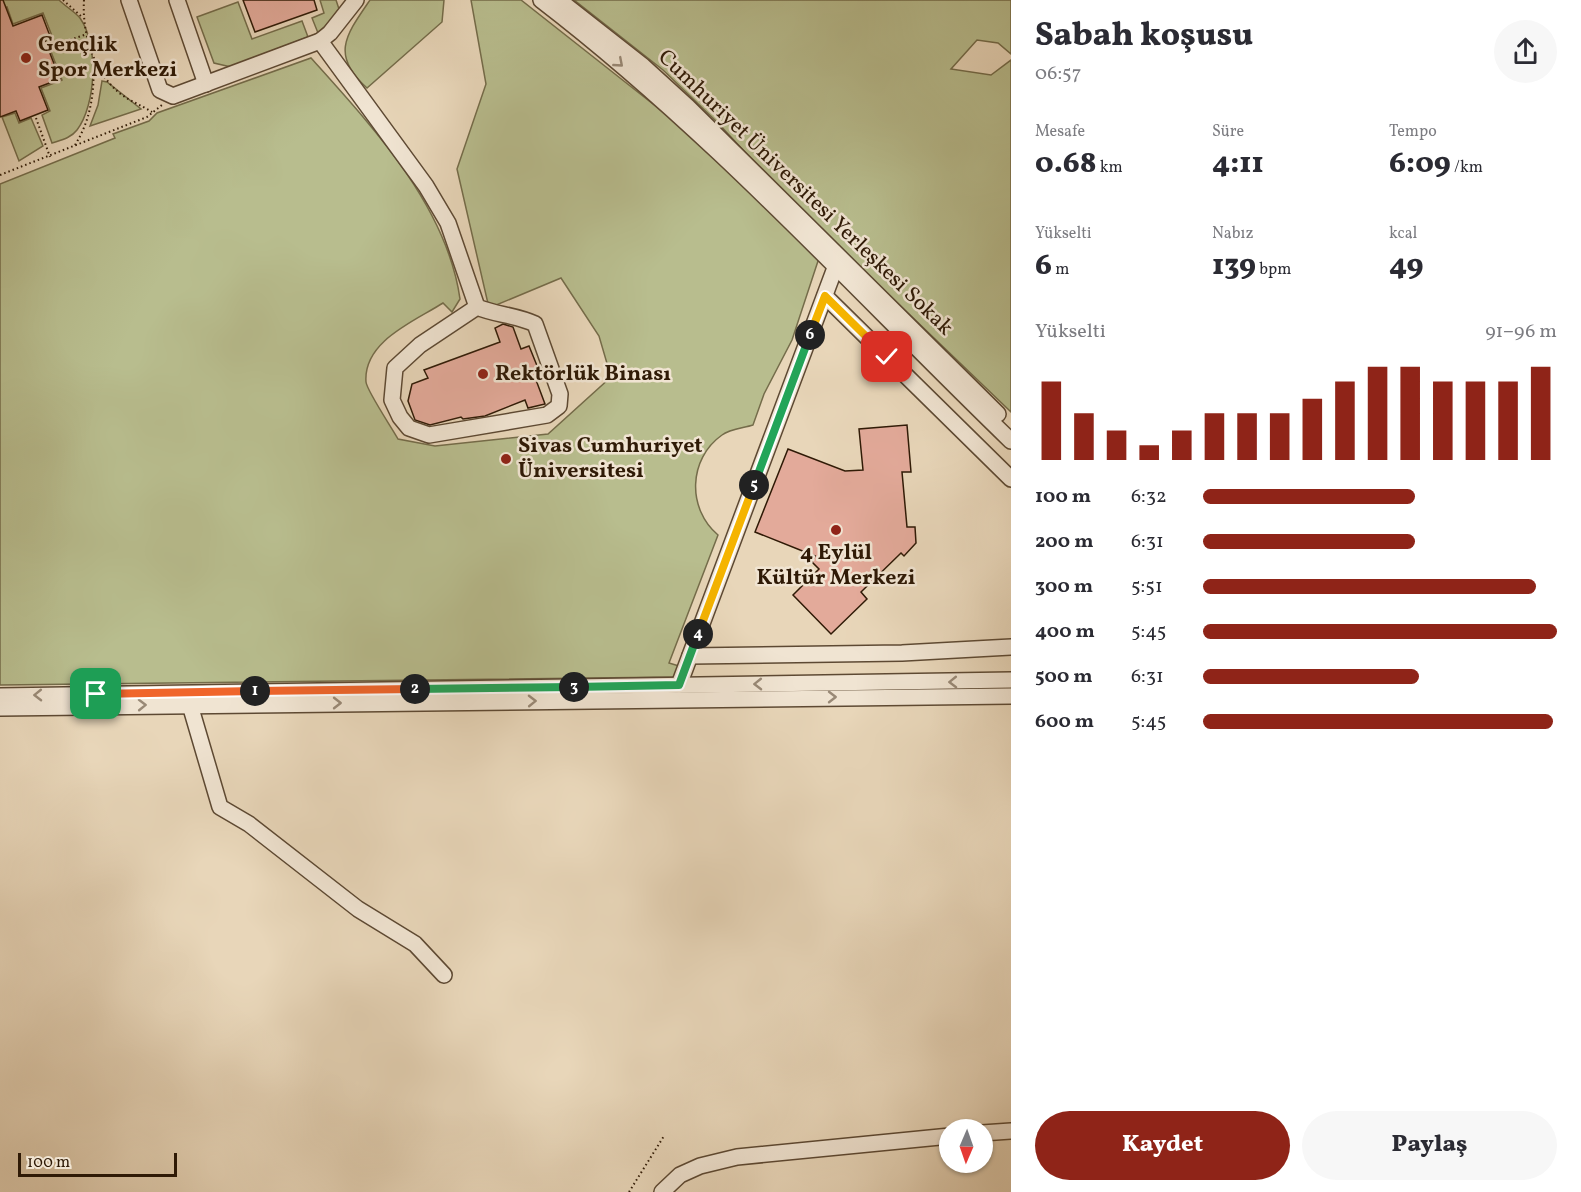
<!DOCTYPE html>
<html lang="tr">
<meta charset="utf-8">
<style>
:root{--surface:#fff;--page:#f7f7f7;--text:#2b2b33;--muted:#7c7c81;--accent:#8f2418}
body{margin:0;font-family:Vollkorn,serif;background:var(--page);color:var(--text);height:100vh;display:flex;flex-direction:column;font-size:22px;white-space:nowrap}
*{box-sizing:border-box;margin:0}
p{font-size:20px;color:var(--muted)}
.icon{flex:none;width:33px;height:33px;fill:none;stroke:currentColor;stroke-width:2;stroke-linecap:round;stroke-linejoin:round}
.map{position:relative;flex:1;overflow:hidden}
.sheet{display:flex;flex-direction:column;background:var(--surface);width:570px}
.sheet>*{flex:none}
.needle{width:39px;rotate:182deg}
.fabs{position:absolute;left:939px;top:1119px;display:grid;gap:12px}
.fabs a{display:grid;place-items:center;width:54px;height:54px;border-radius:50%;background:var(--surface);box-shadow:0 2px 4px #0004;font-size:30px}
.scale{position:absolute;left:18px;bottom:15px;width:159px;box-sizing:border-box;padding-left:6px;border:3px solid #2f1a06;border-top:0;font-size:16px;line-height:21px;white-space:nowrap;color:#2f1a06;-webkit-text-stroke:4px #f0e4d2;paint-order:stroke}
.pin{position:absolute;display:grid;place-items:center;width:51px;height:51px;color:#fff;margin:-26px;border-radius:12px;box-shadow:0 3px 9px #0006}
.km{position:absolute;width:30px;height:30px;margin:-15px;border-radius:50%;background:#222;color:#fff;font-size:16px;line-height:30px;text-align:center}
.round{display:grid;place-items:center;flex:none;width:63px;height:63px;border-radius:32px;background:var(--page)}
.overview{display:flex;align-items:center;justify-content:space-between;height:102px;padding:0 24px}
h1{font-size:33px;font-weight:800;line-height:45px}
.metrics{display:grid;grid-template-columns:repeat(3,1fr);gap:9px;height:102px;padding:6px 24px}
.metrics div{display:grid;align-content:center}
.metrics b{font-size:30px;font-weight:800}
.metrics small{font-size:16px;font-weight:400}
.metrics p{font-size:16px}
.chart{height:168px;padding:12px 24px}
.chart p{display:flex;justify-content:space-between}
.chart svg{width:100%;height:108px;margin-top:6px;stroke:var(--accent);stroke-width:6}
.primary-button{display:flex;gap:12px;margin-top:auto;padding:12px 24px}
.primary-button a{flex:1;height:69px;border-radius:36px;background:var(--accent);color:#fff;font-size:24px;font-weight:800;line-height:69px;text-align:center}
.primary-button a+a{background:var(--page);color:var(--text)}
ul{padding:0 24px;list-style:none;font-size:20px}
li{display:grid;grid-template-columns:96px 72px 1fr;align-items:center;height:45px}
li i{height:15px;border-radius:8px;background:var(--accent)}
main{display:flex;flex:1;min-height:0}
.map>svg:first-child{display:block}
</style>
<main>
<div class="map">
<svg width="1011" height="1192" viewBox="0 0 1011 1192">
<rect width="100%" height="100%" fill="#e8d6b9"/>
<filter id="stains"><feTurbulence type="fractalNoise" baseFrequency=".00333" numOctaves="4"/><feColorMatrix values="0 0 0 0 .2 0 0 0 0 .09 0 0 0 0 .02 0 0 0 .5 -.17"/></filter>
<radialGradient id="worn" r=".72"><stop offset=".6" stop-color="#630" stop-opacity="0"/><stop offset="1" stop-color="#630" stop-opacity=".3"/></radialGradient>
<g fill="#b8bd8e" stroke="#746c4a" stroke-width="1.5">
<path d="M 1,0 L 59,0 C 65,6 75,12 80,18 C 99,45 96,105 77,130 C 71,138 61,140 52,143 L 42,115 L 50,111 L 41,88 L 62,80 L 46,39 L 52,36 L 43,13 L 13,24 L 7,7 L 4,8 Z"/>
<polygon points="320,0 336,0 340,12 318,33 312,18 324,13"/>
<path d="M 370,0 L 444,0 L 442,22 L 367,88 C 330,55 346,35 370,0 Z"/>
<path d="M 471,0 L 521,0 L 672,119 L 819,258 L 792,340 L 764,394 L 753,425 C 744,428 730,429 722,435 C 688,459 687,509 718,535 L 669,663 L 679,666 L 675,677 L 0,685 L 0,184 L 115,138 L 113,134 L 149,121 L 157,113 L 311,58 C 372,126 447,206 460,299 L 452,312 L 443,303 C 415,321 363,341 366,382 C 367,391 392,428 398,439 L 435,446 L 548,434 L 611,377 L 599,336 L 561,278 L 489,308 L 457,169 L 486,84 Z"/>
<polygon points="574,0 1011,0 1011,54 998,43 977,40 951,69 991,75 1011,60 1011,412 783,193 718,123 663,70"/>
<polygon points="238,2 252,39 302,21 308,37 231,67 214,63 197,17"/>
<polygon points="102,81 107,82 141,109 90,126 98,105"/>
<polygon points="15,113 19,123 31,118 43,146 19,161 2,117"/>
</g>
<g fill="#e3aa9a" stroke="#2f1a06" stroke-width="1.5">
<polygon points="0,0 3,0 13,26 42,15 50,36 44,38 60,79 39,87 48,110 20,121 16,111 0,117"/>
<polygon points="243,0 314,0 317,10 255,32"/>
<polygon points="503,324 513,327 521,349 529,346 542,378 536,380 545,404 528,408 525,400 485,416 463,419 461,417 430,425 415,420 408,401 412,384 428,378 424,370 500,342 495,328"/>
<polygon points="907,425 911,472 902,472 907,527 915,527 916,543 904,556 901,553 861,592 867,599 831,634 793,595 819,569 812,562 815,556 755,532 788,449 845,471 863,470 859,429"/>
</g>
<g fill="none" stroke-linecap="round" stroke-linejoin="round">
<defs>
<g id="minor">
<polyline points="129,0 160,90 173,96 320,41 330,33 356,0"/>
<polyline points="177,0 206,84"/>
<path d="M 541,0 C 712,131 857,292 1011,441"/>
<polyline points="559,0 643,66 688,107 998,414"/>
<path d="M 320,41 L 426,186 L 448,223 L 477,307 C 496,315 516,315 535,324 L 560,394 L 559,406 L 547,415 L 429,435 L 409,428 L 400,417 L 392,400 L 395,368 L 420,345 L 477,307"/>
<polyline points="825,296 1011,479"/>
<polyline points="690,656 902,653 1011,647"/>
<polyline points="679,685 835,268"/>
<polyline points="0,696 1011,680"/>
<polyline points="190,705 220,807 249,824 358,909 415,944 444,975"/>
<polyline points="0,708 1011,696"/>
<polyline points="982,1133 1011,1131"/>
<polyline points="662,1192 680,1175 700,1166 737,1157 950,1136"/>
</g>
</defs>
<use href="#minor" stroke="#5d4933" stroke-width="18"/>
<g stroke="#2f1a06" stroke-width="2" stroke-dasharray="1.5 3" stroke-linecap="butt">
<polyline points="63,0 83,18"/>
<path d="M 84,0 C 82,31 92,68 116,90 C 125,99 141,105 152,112"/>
<polyline points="53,46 87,34"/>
<polyline points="36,118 50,157"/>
<path d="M 75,145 C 92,118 95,88 93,58"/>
<polyline points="0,175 147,117 162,105"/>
<polyline points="629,1192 664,1136"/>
</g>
<use href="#minor" stroke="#f0e4d2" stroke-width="15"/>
</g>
<defs><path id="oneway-chevron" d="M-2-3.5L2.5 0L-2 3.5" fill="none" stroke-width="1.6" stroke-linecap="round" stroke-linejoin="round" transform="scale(1.5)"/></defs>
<g stroke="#998976">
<use href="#oneway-chevron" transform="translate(619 63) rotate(41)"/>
<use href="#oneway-chevron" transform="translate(953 682) rotate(179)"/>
<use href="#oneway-chevron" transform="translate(758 684) rotate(179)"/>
<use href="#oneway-chevron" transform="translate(38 695) rotate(179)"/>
<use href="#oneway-chevron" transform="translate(832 697)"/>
<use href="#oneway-chevron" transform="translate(532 701) rotate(-1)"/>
<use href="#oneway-chevron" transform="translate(337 703)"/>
<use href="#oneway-chevron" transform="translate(142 705) rotate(-1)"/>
</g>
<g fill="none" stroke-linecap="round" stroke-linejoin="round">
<defs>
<polyline id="split-1" points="96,694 255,691"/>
<polyline id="split-2" points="255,691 415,689"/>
<polyline id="split-3" points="415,689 574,687"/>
<polyline id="split-4" points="574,687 679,685 698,634"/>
<polyline id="split-5" points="698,634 754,485"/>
<polyline id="split-6" points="754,485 810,335"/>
<polyline id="split-7" points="810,335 825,296 887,357"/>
</defs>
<use href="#split-1" stroke="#fff" stroke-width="12"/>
<use href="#split-2" stroke="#fff" stroke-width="12"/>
<use href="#split-3" stroke="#fff" stroke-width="12"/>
<use href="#split-4" stroke="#fff" stroke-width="12"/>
<use href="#split-5" stroke="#fff" stroke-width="12"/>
<use href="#split-6" stroke="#fff" stroke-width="12"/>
<use href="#split-7" stroke="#fff" stroke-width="12"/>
<use href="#split-1" stroke="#f0652b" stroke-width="8"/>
<use href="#split-2" stroke="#f0652b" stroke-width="8"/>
<use href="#split-3" stroke="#22a559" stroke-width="8"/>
<use href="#split-4" stroke="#22a559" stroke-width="8"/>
<use href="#split-5" stroke="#f5b400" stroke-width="8"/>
<use href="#split-6" stroke="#22a559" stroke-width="8"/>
<use href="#split-7" stroke="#f5b400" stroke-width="8"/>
</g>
<g fill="#8f2418" stroke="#f0e4d2" stroke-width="2">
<circle cx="26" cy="58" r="6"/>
<circle cx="483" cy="374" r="6"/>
<circle cx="506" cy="459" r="6"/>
<circle cx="836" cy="530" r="6"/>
</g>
<g text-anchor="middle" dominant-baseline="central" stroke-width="5" stroke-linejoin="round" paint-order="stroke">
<g font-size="22" font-weight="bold" fill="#2f1a06" stroke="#f0e4d2" text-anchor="start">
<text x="38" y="45">Gençlik<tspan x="38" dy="25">Spor Merkezi</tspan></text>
<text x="495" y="374">Rektörlük Binası</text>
<text x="518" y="446">Sivas Cumhuriyet<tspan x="518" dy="25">Üniversitesi</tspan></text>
<text x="836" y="553" text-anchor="middle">4 Eylül<tspan x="836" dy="25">Kültür Merkezi</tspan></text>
</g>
<g font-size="22" fill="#2f1a06" stroke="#f0e4d2">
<text transform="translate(805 193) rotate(44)">Cumhuriyet Üniversitesi Yerleşkesi Sokak</text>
</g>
</g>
<rect width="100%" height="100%" filter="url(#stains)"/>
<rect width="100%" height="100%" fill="url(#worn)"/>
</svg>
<div class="fabs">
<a><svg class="needle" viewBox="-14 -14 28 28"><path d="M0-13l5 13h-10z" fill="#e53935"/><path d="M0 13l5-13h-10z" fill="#7c7c81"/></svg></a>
</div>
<div class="scale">100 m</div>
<div class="pin" style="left:96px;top:694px;background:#1e9e55"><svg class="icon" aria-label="arrive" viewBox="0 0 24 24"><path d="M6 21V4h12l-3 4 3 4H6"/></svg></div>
<div class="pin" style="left:887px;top:357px;background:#d93025"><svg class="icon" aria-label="check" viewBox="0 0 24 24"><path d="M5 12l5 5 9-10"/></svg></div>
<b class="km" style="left:255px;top:691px">1</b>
<b class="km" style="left:415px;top:689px">2</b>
<b class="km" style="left:574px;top:687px">3</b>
<b class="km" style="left:698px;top:634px">4</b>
<b class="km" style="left:754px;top:485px">5</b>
<b class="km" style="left:810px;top:335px">6</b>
</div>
<section class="sheet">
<div class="overview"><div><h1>Sabah koşusu</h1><p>06:57</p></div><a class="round"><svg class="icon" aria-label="share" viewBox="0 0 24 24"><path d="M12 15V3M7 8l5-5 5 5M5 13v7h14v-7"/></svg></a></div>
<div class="metrics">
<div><p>Mesafe</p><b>0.68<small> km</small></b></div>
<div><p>Süre</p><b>4:11</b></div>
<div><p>Tempo</p><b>6:09<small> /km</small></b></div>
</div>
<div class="metrics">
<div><p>Yükselti</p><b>6<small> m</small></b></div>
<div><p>Nabız</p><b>139<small> bpm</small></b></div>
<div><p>kcal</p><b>49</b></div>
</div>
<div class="chart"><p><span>Yükselti</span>91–96 m</p>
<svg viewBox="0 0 160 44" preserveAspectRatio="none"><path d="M5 44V12M15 44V25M25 44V32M35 44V38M45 44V32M55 44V25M65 44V25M75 44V25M85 44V19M95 44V12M105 44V6M115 44V6M125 44V12M135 44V12M145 44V12M155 44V6"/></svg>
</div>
<ul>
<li><b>100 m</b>6:32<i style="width:60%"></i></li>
<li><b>200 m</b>6:31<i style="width:60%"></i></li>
<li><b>300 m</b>5:51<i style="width:94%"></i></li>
<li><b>400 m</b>5:45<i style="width:100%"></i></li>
<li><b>500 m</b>6:31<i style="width:61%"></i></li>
<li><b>600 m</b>5:45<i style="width:99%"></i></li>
</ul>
<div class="primary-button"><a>Kaydet</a><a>Paylaş</a></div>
</section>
</main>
